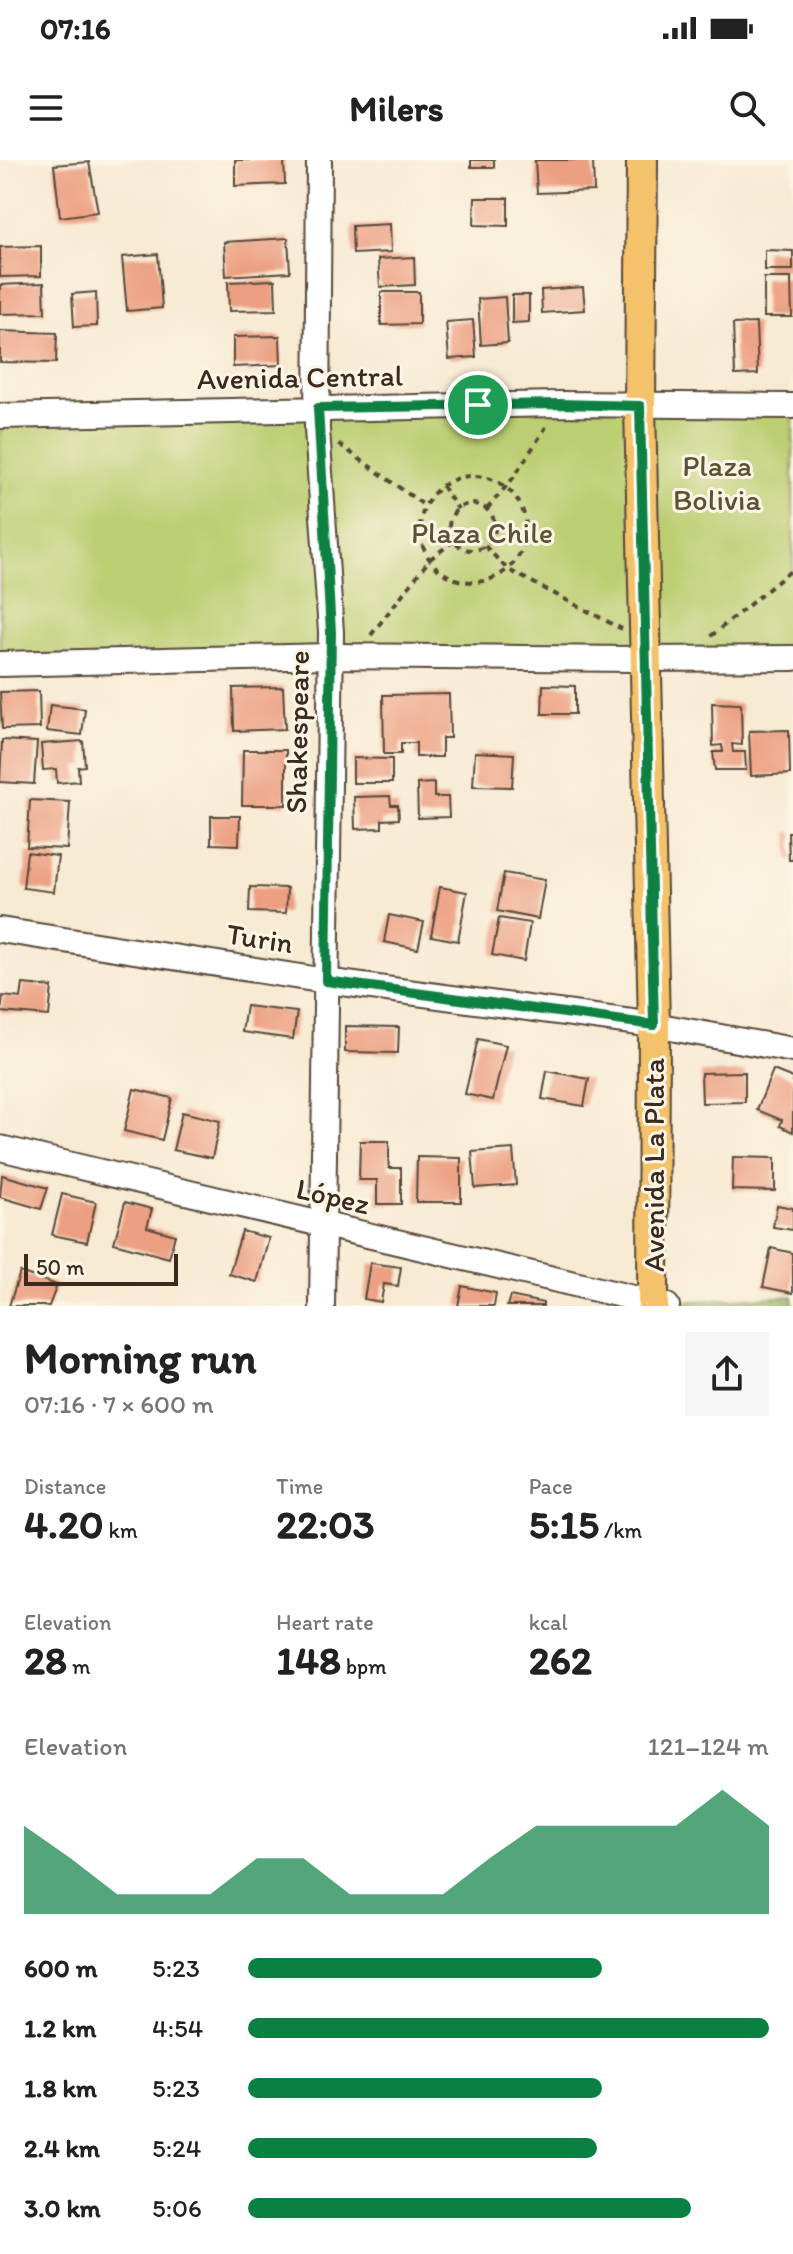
<!DOCTYPE html>
<meta charset="utf-8">
<style>
:root{--surface:#fff;--page:#f6f6f6;--text:#222;--muted:#767676;--accent:#0b8043}
body{margin:0;font-family:Itim,sans-serif;background:var(--page);color:var(--text);height:100vh;display:flex;flex-direction:column;font-size:30px;white-space:nowrap}
*{box-sizing:border-box;margin:0}
p{font-size:26px;color:var(--muted)}
.icon{flex:none;width:44px;height:44px;fill:none;stroke:currentColor;stroke-width:2;stroke-linecap:round;stroke-linejoin:round}
.map{position:relative;height:1146px;overflow:hidden}
.sheet{display:flex;flex-direction:column;background:var(--surface);flex:1}
.sheet>*{flex:none}
.scale{position:absolute;left:24px;bottom:20px;width:154px;box-sizing:border-box;padding-left:8px;border:4px solid #3b2a1e;border-top:0;font-size:22px;line-height:28px;white-space:nowrap;color:#3b2a1e;-webkit-text-stroke:6px #fcf5e5;paint-order:stroke}
.pin{position:absolute;display:grid;place-items:center;width:68px;height:68px;color:#fff;margin:-34px;border:4px solid #fff;border-radius:50%;box-shadow:0 2px 8px #0007}
.round{display:grid;place-items:center;flex:none;width:84px;height:84px;border-radius:0px;background:var(--page)}
.summary{display:flex;align-items:center;justify-content:space-between;height:136px;padding:0 24px}
h1{font-size:44px;font-weight:700;line-height:60px}
.figures{display:grid;grid-template-columns:repeat(3,1fr);gap:12px;height:136px;padding:8px 24px}
.figures div{display:grid;align-content:center}
.figures b{font-size:40px;font-weight:700}
.figures small{font-size:22px;font-weight:400}
.figures p{font-size:22px}
.chart{height:224px;padding:16px 24px}
.chart p{display:flex;justify-content:space-between}
.chart svg{width:100%;height:144px;margin-top:8px;fill:var(--accent);opacity:.7}
ul{padding:0 24px;list-style:none;font-size:26px}
li{display:grid;grid-template-columns:128px 96px 1fr;align-items:center;height:60px}
li i{height:20px;border-radius:10px;background:var(--accent)}
.status{display:flex;justify-content:space-between;align-items:center;height:56px;padding:0 40px;background:var(--surface);direction:ltr}
.status svg{height:22px;fill:currentColor}
header{display:flex;justify-content:space-between;align-items:center;height:104px;padding:0 24px;background:var(--surface);font-size:36px;font-weight:700}
.map>svg:first-child{display:block}
</style>
<div class="status"><b>07:16</b><svg viewBox="0 0 49 12"><path d="M0 12V9h3v3zM5 12V6h3v6zM10 12V3h3v9zM15 12V0h3v12zM26 1h20v11H26zM47 4h2v5h-2z"/></svg></div>
<header><svg class="icon" aria-label="menu" viewBox="0 0 24 24"><path d="M4 6h16M4 12h16M4 18h16"/></svg>Milers<svg class="icon" aria-label="search" viewBox="0 0 24 24"><circle cx="10" cy="10" r="6"/><path d="M15 15l6 6"/></svg></header>
<div class="map">
<svg width="793" height="1146" viewBox="0 0 793 1146">
<rect width="100%" height="100%" fill="#fcf5e5"/>
<filter id="ink" filterUnits="userSpaceOnUse"><feTurbulence type="fractalNoise" baseFrequency=".0125" numOctaves="2"/><feDisplacementMap in="SourceGraphic" scale="16" xChannelSelector="R" yChannelSelector="G"/><feConvolveMatrix kernelMatrix="1 2 1 2 8 2 1 2 1" color-interpolation-filters="sRGB"/></filter>
<filter id="wash" filterUnits="userSpaceOnUse"><feTurbulence type="fractalNoise" baseFrequency=".006" numOctaves="4" result="noise"/><feDisplacementMap in="SourceGraphic" scale="32" xChannelSelector="R" yChannelSelector="G"/><feGaussianBlur stdDeviation="1.8" result="paint"/><feColorMatrix in="noise" values="0 0 0 0 0 0 0 0 0 0 0 0 0 0 0 0 0 1.4 0 .05"/><feComposite in="paint" operator="in"/></filter>
<g filter="url(#wash)">
<rect width="100%" height="100%" fill="#f7ead3"/>
<polygon fill="#bcce72" stroke="#7c7c48" stroke-width="2" points="793,246 793,499 0,504 0,256"/>
<polygon fill="#95b164" stroke="#686e41" stroke-width="2" points="793,1136 793,1146 653,1146 653,1143"/>
<g id="blocks">
<g fill="#ec9f81">
<polygon points="235,0 284,0 285,24 235,26"/>
<rect x="471" y="0" width="23" height="7"/>
<polygon points="535,0 593,0 594,31 537,33"/>
<polygon points="89,2 98,52 60,57 54,5"/>
<polygon points="475,38 508,38 508,66 474,65"/>
<polygon points="390,64 391,92 353,94 352,66"/>
<polygon points="288,78 290,112 226,116 224,82"/>
<polygon points="41,86 41,116 0,117 0,87"/>
<polygon points="765,90 793,91 793,110 765,110"/>
<polygon points="158,94 162,148 127,151 122,97"/>
<polygon points="414,97 415,125 380,127 378,99"/>
<polygon points="764,118 791,118 792,157 764,157"/>
<polygon points="275,120 276,150 229,151 228,122"/>
<polygon points="44,123 45,153 0,154 0,125"/>
<polygon points="583,127 585,150 542,153 541,130"/>
<polygon points="96,132 97,166 74,167 72,134"/>
<polygon points="381,132 419,132 419,164 381,165"/>
<polygon points="512,135 529,135 529,162 512,163"/>
<polygon points="505,137 508,183 481,185 478,139"/>
<polygon points="473,160 476,197 449,199 446,162"/>
<polygon points="756,163 758,214 735,215 733,164"/>
<polygon points="0,171 57,173 56,203 0,202"/>
<polygon points="280,176 281,205 233,207 233,177"/>
<polygon points="543,525 575,526 575,554 542,554"/>
<polygon points="283,527 285,569 234,571 233,528"/>
<polygon points="39,531 40,568 2,569 0,532"/>
<polygon points="449,534 450,578 442,578 442,597 416,597 416,583 401,583 401,594 384,594 383,535"/>
<polygon points="712,543 741,544 742,585 732,584 733,592 745,592 746,610 715,610 713,592 723,592 722,585 713,586"/>
<polygon points="50,545 85,549 82,575 47,571"/>
<polygon points="789,570 790,614 751,616 749,571"/>
<polygon points="2,580 37,582 34,624 0,622"/>
<polygon points="83,581 85,606 78,607 79,621 57,623 56,609 43,610 41,584"/>
<polygon points="243,590 286,590 286,645 242,645"/>
<polygon points="475,592 514,594 512,627 473,626"/>
<polygon points="353,598 392,599 392,623 353,623"/>
<polygon points="434,623 434,637 448,637 449,657 418,658 417,624"/>
<polygon points="390,636 391,645 398,645 399,659 382,660 382,668 355,669 354,637"/>
<polygon points="30,640 70,642 67,689 27,687"/>
<polygon points="211,656 240,656 239,685 211,684"/>
<polygon points="788,672 793,672 793,700 789,700"/>
<polygon points="27,692 58,696 54,732 23,728"/>
<polygon points="504,713 545,720 538,759 497,751"/>
<polygon points="250,727 287,728 286,753 249,752"/>
<polygon points="440,727 467,732 458,781 431,776"/>
<polygon points="389,755 424,762 418,789 384,782"/>
<polygon points="499,758 530,763 524,801 492,795"/>
<polygon points="23,824 52,827 49,856 1,852 3,836 21,838"/>
<polygon points="246,846 297,852 293,879 242,872"/>
<polygon points="345,866 399,867 398,893 345,892"/>
<polygon points="478,879 506,885 493,940 465,934"/>
<polygon points="773,910 793,918 793,972 780,966 782,960 757,950"/>
<polygon points="547,911 589,919 584,946 542,939"/>
<polygon points="745,912 745,942 702,943 701,913"/>
<polygon points="134,929 172,938 162,980 124,971"/>
<polygon points="182,952 220,961 212,998 173,990"/>
<polygon points="360,981 389,981 389,1008 401,1008 401,1044 377,1044 377,1020 359,1020"/>
<polygon points="513,989 516,1025 475,1028 472,992"/>
<polygon points="417,997 461,998 461,1042 416,1042"/>
<polygon points="733,997 775,998 775,1031 732,1030"/>
<polygon points="2,1015 48,1028 41,1049 0,1037"/>
<polygon points="62,1034 96,1042 87,1082 52,1075"/>
<polygon points="125,1042 152,1049 147,1067 175,1075 169,1098 114,1083"/>
<polygon points="777,1045 793,1048 793,1070 773,1067"/>
<polygon points="242,1071 269,1078 257,1122 229,1114"/>
<polygon points="771,1088 793,1093 793,1133 763,1127"/>
<polygon points="370,1103 401,1107 398,1126 384,1124 381,1142 364,1139"/>
<polygon points="20,1112 57,1125 49,1146 9,1146"/>
<polygon points="462,1126 496,1133 494,1146 458,1146"/>
<polygon points="510,1136 543,1143 543,1146 507,1146"/>
</g>
</g>
</g>
<g filter="url(#ink)">
<use href="#blocks" fill-opacity="0" stroke="#574739" stroke-width="2"/>
<g fill="none" stroke-linecap="round" stroke-linejoin="round">
<defs>
<g id="minor">
<polyline points="319,0 317,269 331,472 322,1146"/>
<polyline points="0,256 558,244 793,246"/>
<polyline points="0,504 330,496 634,499 793,498"/>
<polyline points="0,770 326,821 654,865 793,890"/>
<polyline points="0,988 667,1146"/>
</g>
<polyline id="major" points="642,0 640,246 654,865 653,1146"/>
</defs>
<use href="#minor" stroke="#574739" stroke-width="28"/>
<use href="#major" stroke="#574739" stroke-width="34"/>
<g stroke="#574739" stroke-width="4" stroke-dasharray="6 6" stroke-linecap="butt">
<polyline points="339,284 425,346"/>
<circle cx="473" cy="369" r="53"/>
<polyline points="442,326 458,349"/>
<circle cx="472" cy="367" r="23"/>
<polyline points="487,349 514,317 546,267"/>
<polyline points="485,386 507,409 622,469"/>
<polyline points="371,475 430,399 454,381"/>
<polyline points="711,476 793,409"/>
</g>
<use href="#minor" stroke="#fff" stroke-width="24"/>
<use href="#major" stroke="#f3c26a" stroke-width="30"/>
</g>
</g>
<g fill="none" stroke-linecap="round" stroke-linejoin="round" filter="url(#ink)">
<defs>
<polygon id="route" points="558,244 640,246 654,865 326,821 331,472 318,248"/>
</defs>
<use href="#route" stroke="#fff" stroke-width="16"/>
<use href="#route" stroke="#0b8043" stroke-width="10"/>
</g>
<g text-anchor="middle" dominant-baseline="central" stroke-width="6" stroke-linejoin="round" paint-order="stroke">
<g font-size="30" fill="#3b2a1e" stroke="#fcf5e5">
<text transform="translate(300 217) rotate(-1)">Avenida Central</text>
<text transform="translate(297 572) rotate(-89)">Shakespeare</text>
<text transform="translate(260 778) rotate(9)">Turin</text>
<text transform="translate(653 1005) rotate(-90)">Avenida La Plata</text>
<text transform="translate(333 1036) rotate(13)">López</text>
</g>
<g font-size="30" fill="#5b5333" stroke="#fcf5e5">
<text x="717" y="305">Plaza<tspan x="717" dy="34">Bolivia</tspan></text>
<text x="482" y="372">Plaza Chile</text>
</g>
</g>
</svg>
<div class="scale">50 m</div>
<div class="pin" style="left:478px;top:245px;background:#1e9e55"><svg class="icon" aria-label="arrive" viewBox="0 0 24 24"><path d="M6 21V4h12l-3 4 3 4H6"/></svg></div>
</div>
<section class="sheet">
<div class="summary"><div><h1>Morning run</h1><p>07:16 · 7 × 600 m</p></div><a class="round"><svg class="icon" aria-label="share" viewBox="0 0 24 24"><path d="M12 15V3M7 8l5-5 5 5M5 13v7h14v-7"/></svg></a></div>
<div class="figures">
<div><p>Distance</p><b>4.20<small> km</small></b></div>
<div><p>Time</p><b>22:03</b></div>
<div><p>Pace</p><b>5:15<small> /km</small></b></div>
</div>
<div class="figures">
<div><p>Elevation</p><b>28<small> m</small></b></div>
<div><p>Heart rate</p><b>148<small> bpm</small></b></div>
<div><p>kcal</p><b>262</b></div>
</div>
<div class="chart"><p><span>Elevation</span>121–124 m</p>
<svg viewBox="0 0 160 44" preserveAspectRatio="none"><path d="M0 44V17L10 27L20 38L30 38L40 38L50 27L60 27L70 38L80 38L90 38L100 27L110 17L120 17L130 17L140 17L150 6L160 17V44z"/></svg>
</div>
<ul>
<li><b>600 m</b>5:23<i style="width:68%"></i></li>
<li><b>1.2 km</b>4:54<i style="width:100%"></i></li>
<li><b>1.8 km</b>5:23<i style="width:68%"></i></li>
<li><b>2.4 km</b>5:24<i style="width:67%"></i></li>
<li><b>3.0 km</b>5:06<i style="width:85%"></i></li>
</ul>
</section>
